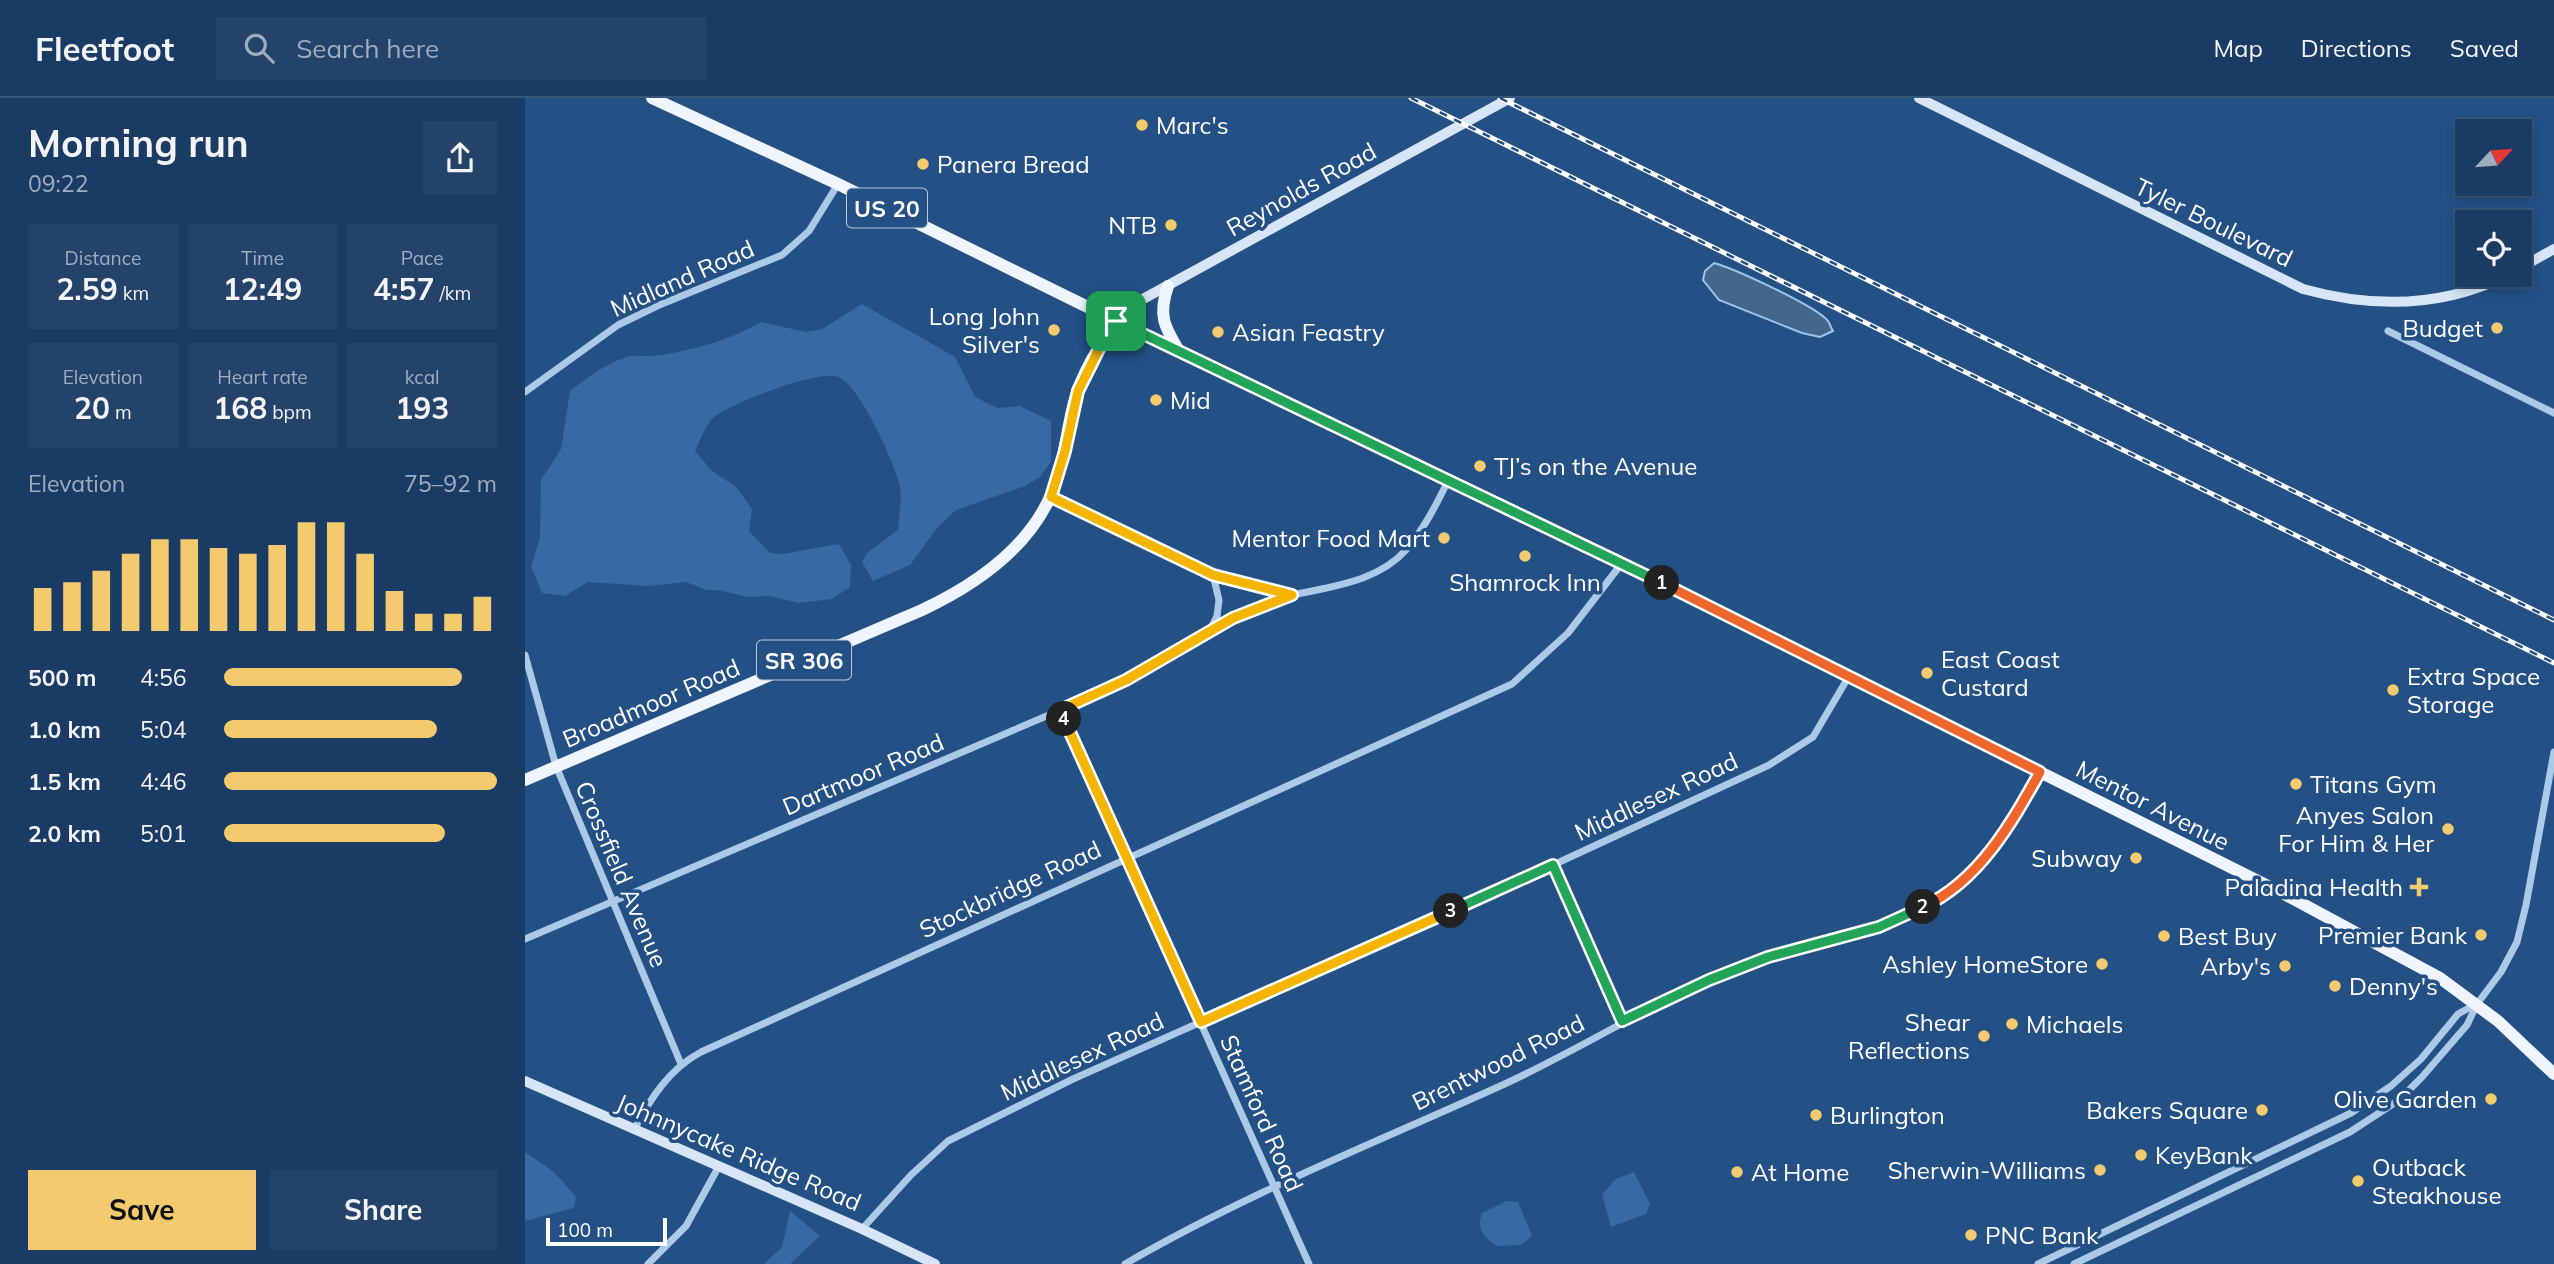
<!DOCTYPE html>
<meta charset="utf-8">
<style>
:root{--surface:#1a3c64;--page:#23436a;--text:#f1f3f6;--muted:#9fadbf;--line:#385678;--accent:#f4ca6f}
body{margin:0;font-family:Mulish,sans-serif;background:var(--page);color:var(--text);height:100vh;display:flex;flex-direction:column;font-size:26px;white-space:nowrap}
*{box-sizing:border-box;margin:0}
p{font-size:23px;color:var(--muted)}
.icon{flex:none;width:38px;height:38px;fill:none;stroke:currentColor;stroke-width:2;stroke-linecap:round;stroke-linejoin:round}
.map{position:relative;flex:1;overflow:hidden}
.sheet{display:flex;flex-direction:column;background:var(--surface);width:525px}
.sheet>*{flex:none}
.needle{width:46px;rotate:64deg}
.buttons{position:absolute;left:1930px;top:21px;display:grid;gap:14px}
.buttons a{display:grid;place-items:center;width:77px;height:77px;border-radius:0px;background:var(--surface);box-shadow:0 4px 10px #0003,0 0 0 2px var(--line);font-size:35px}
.scale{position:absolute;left:21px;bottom:18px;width:121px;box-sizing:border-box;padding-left:7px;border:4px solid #fff;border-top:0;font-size:19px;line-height:24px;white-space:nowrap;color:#fff;-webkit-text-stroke:5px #235085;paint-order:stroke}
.pin{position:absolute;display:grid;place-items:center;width:60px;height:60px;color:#fff;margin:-30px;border-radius:14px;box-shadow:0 4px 10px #0006}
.km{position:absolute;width:35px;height:35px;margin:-18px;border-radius:50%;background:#222;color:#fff;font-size:19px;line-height:35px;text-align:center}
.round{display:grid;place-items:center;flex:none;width:74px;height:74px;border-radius:0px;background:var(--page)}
.overview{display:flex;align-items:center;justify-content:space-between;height:119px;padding:0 28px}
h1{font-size:38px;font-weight:700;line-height:52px}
.stats{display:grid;grid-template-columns:repeat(3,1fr);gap:10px;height:119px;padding:7px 28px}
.stats div{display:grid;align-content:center;border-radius:0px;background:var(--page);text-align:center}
.stats b{font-size:30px;font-weight:700}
.stats small{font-size:19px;font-weight:400}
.stats p{font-size:19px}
.chart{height:196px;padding:14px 28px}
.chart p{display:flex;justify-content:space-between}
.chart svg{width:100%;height:126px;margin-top:7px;stroke:var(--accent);stroke-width:6}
.button{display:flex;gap:14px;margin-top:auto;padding:14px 28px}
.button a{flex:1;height:80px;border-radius:0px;background:var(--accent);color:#111;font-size:28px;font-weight:700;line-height:80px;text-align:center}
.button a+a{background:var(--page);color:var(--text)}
ul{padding:0 28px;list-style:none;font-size:23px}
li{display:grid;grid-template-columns:112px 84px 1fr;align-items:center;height:52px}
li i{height:18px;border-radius:9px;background:var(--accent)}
header{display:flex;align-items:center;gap:42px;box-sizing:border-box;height:98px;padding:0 35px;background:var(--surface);border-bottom:2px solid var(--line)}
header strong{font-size:33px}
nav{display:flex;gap:38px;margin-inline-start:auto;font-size:24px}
.search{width:490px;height:63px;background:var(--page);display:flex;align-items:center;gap:18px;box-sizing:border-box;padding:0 24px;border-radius:0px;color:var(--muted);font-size:26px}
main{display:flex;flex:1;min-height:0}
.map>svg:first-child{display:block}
</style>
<header>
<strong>Fleetfoot</strong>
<div class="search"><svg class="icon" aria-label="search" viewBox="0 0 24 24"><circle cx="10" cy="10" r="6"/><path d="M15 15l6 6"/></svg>Search here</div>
<nav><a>Map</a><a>Directions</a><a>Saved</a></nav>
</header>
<main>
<section class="sheet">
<div class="overview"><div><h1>Morning run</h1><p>09:22</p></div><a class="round"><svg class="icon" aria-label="share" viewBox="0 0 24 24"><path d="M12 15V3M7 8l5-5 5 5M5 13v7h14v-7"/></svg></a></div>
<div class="stats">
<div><p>Distance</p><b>2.59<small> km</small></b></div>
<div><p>Time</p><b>12:49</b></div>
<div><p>Pace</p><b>4:57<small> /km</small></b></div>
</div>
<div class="stats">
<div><p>Elevation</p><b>20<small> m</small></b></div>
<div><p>Heart rate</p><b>168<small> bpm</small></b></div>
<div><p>kcal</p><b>193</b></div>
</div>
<div class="chart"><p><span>Elevation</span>75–92 m</p>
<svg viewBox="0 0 160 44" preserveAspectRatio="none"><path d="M5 44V29M15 44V27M25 44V23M35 44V17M45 44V12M55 44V12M65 44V15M75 44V17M85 44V14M95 44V6M105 44V6M115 44V17M125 44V30M135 44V38M145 44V38M155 44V32"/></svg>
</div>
<ul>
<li><b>500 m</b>4:56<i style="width:87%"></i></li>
<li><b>1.0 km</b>5:04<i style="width:78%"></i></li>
<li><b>1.5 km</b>4:46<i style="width:100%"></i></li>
<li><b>2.0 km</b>5:01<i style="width:81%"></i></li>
</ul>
<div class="button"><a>Save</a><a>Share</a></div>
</section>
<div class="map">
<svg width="2029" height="1166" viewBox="0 0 2029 1166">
<rect width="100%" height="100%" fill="#235085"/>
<g fill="#376aa2">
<path d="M 337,206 L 430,259 L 450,299 L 472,310 L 495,308 L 526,323 L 526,364 L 515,379 L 500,388 L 431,412 L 412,430 L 385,467 L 348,483 L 337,464 L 342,455 L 373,432 C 374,419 377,402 375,389 C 371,367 334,286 313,279 C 294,271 204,306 188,320 C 180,328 175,343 170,353 L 186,372 L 211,389 L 227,411 L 224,433 L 245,455 L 258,456 L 314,446 L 326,467 L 325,489 L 307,501 L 274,505 L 245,498 L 222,499 L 194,492 L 182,492 L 161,484 L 123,488 L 63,484 L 40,498 L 17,495 L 6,469 L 15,440 L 16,382 L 36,351 L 45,293 C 62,280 84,263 106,258 C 113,257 121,259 128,258 C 166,253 203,243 236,224 L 281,234 L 297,231 Z"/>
<polygon points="0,1054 29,1074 51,1099 49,1110 0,1123"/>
<polygon points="1109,1074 1125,1106 1121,1116 1086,1129 1077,1096 1091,1081"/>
<path d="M 982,1103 L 993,1104 L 1007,1138 L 996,1147 L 972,1148 C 959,1140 951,1131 957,1115 Z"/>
<polygon points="265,1113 295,1138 265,1166 239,1166 257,1149"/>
</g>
<path fill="#45668b" stroke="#a0c4e9" stroke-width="2" d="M 1189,165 C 1210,171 1291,208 1303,223 C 1305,226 1306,230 1308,233 L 1295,239 L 1277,235 L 1194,202 L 1178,182 L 1180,173 Z"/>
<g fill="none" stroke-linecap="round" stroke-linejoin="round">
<g stroke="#acc9e8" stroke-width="7">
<polyline points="1863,233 2029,315"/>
<polyline points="0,294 93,227 132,208 257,157 284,133 313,86"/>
<polyline points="526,399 688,477 764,496"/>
<path d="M 685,533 C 710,519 739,503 768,497 C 808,488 852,484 881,452 C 899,431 911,407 923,383"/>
<polyline points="0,557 31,668 156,966"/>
<polyline points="535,612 784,1166"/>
<polyline points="1028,767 1097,923"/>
<polyline points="0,841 580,593 684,534 692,518 694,502 688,477"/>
<path d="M 109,1032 C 125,1001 144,971 176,954 L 987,586 L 1043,535 L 1097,465"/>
<polyline points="337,1131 386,1077 423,1043 548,981 1028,767 1244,667 1288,639 1324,578"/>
<polyline points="123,1166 161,1128 194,1068"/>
<path d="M 600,1166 C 722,1095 855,1043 984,984 C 1052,952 1115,913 1183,882 C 1202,874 1223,865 1243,859 C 1298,840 1357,833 1409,804 C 1458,776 1488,722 1515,674"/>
<polyline points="1513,1166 1826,1015 1866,988 1896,961 1933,916 1951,906"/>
<polyline points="1549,1166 1825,1034 1874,1002 1897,979 1942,927 1952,906 1976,874 1992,844 2001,807 2029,654"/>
</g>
<g stroke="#d7e6f7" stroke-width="10">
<path d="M 1394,0 L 1778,191 C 1847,210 1917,210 1983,177"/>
<polyline points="1995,170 2029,151"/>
<polyline points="591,223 618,201 985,0"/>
<polyline points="0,983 337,1131 410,1166"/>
</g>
<g stroke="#eff5fe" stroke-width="12">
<polyline points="127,0 313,86 591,223 1097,465 1761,797 1915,880 1973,923 2029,976"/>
<path d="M 643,188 C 633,217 639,228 654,253"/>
<path d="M 0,682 L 397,512 C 448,488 502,452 526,397 C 539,368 541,335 549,304 C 557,275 574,248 591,223"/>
</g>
<defs>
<g id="rail">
<polyline points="886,0 2029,565"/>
<polyline points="975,0 2029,522"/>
</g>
</defs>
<use href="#rail" stroke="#fff" stroke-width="5"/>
<use href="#rail" stroke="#235085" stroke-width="2.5" stroke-dasharray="8" stroke-linecap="butt"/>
</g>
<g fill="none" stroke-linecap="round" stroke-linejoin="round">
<defs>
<polyline id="split-1" points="591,223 1137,485"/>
<path id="split-2" d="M 1137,485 L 1515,674 C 1486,726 1454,783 1398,809"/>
<polyline id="split-3" points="926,813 1028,767 1097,923 1184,882 1243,859 1354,829 1398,809"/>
<polyline id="split-4" points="539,621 676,924 926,813"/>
<polyline id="split-5" points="539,621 535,612 601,582 708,520 767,497 688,477 526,399 540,353 553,293 579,241 591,223"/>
</defs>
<use href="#split-1" stroke="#fff" stroke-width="14"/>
<use href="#split-2" stroke="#fff" stroke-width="14"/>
<use href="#split-3" stroke="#fff" stroke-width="14"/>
<use href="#split-4" stroke="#fff" stroke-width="14"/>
<use href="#split-5" stroke="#fff" stroke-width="14"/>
<use href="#split-1" stroke="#22a559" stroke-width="9"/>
<use href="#split-2" stroke="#f0652b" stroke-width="9"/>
<use href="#split-3" stroke="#22a559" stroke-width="9"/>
<use href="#split-4" stroke="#f5b400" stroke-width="9"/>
<use href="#split-5" stroke="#f5b400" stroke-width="9"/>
</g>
<g fill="#f4ca6f" stroke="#235085" stroke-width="2.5">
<circle cx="617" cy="27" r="7"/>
<circle cx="398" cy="66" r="7"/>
<circle cx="646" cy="127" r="7"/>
<circle cx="1972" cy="230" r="7"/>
<circle cx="529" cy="232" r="7"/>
<circle cx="693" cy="234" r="7"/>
<circle cx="631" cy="302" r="7"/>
<circle cx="955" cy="368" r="7"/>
<circle cx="919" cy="440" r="7"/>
<circle cx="1000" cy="458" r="7"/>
<circle cx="1402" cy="575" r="7"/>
<circle cx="1868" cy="592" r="7"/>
<circle cx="1771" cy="686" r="7"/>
<circle cx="1923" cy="731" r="7"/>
<circle cx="1611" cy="760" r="7"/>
<path d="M1890.5 778.5h7v7h7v7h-7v7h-7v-7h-7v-7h7z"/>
<circle cx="1956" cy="837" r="7"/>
<circle cx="1639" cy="838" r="7"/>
<circle cx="1577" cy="866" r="7"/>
<circle cx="1760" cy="868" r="7"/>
<circle cx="1810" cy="888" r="7"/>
<circle cx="1487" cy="926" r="7"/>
<circle cx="1459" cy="938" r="7"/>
<circle cx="1966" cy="1001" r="7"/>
<circle cx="1737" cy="1012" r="7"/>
<circle cx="1291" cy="1017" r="7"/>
<circle cx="1616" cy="1057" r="7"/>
<circle cx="1575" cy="1072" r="7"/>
<circle cx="1212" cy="1074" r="7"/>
<circle cx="1833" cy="1083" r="7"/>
<circle cx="1446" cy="1137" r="7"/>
</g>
<g text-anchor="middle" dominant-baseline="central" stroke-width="7" stroke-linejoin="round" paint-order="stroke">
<g fill="#235085" stroke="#bdcada" stroke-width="2">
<rect x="322" y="90.5" width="80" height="39" rx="5"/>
<rect x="232" y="542.5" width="94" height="39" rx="5"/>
</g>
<g font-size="23" font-weight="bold" fill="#fff">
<text x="362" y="110">US 20</text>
<text x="279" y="562">SR 306</text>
</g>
<g font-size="24" fill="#fff" stroke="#235085" text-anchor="start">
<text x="631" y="27">Marc's</text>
<text x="412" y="66">Panera Bread</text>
<text x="632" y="127" text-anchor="end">NTB</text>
<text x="515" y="218" text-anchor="end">Long John<tspan x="515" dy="28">Silver's</tspan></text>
<text x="1958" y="230" text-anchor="end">Budget</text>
<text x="707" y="234">Asian Feastry</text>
<text x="645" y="302">Mid</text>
<text x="969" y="368">TJ’s on the Avenue</text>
<text x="905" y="440" text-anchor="end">Mentor Food Mart</text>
<text x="1000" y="484" text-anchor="middle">Shamrock Inn</text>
<text x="1416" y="561">East Coast<tspan x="1416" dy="28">Custard</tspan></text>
<text x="1882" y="578">Extra Space<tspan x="1882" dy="28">Storage</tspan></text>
<text x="1785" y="686">Titans Gym</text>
<text x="1909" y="717" text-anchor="end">Anyes Salon<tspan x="1909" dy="28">For Him &amp; Her</tspan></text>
<text x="1597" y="760" text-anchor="end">Subway</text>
<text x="1878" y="789" text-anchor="end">Paladina Health</text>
<text x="1942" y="837" text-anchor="end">Premier Bank</text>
<text x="1653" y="838">Best Buy</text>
<text x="1563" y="866" text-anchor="end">Ashley HomeStore</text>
<text x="1746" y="868" text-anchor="end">Arby's</text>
<text x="1824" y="888">Denny's</text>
<text x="1445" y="924" text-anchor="end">Shear<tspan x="1445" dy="28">Reflections</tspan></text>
<text x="1501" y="926">Michaels</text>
<text x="1952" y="1001" text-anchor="end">Olive Garden</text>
<text x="1723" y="1012" text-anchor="end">Bakers Square</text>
<text x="1305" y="1017">Burlington</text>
<text x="1630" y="1057">KeyBank</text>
<text x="1847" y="1069">Outback<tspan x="1847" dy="28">Steakhouse</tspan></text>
<text x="1561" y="1072" text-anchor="end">Sherwin-Williams</text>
<text x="1226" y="1074">At Home</text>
<text x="1460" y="1137">PNC Bank</text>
</g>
<g font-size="24" fill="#fff" stroke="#235085">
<text transform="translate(776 91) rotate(-29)">Reynolds Road</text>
<text transform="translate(1689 124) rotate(26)">Tyler Boulevard</text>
<text transform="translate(157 180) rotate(-24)">Midland Road</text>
<text transform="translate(126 605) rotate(-23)">Broadmoor Road</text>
<text transform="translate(338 676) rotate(-23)">Dartmoor Road</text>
<text transform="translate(1131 698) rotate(-25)">Middlesex Road</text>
<text transform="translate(1628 707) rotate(27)">Mentor Avenue</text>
<text transform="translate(97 776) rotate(67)">Crossfield Avenue</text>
<text transform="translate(485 791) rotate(-25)">Stockbridge Road</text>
<text transform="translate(557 958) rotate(-25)">Middlesex Road</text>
<text transform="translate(973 964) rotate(-26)">Brentwood Road</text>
<text transform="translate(737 1015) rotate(66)">Stamford Road</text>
<text transform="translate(214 1054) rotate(23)">Johnnycake Ridge Road</text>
</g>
</g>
</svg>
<div class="buttons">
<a><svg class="needle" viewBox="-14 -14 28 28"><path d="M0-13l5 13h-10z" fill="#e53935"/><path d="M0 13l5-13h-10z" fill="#9fadbf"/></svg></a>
<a><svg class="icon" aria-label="locate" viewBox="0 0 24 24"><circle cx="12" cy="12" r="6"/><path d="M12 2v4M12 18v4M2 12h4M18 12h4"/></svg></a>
</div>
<div class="scale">100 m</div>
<div class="pin" style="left:591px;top:223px;background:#1e9e55"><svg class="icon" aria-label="arrive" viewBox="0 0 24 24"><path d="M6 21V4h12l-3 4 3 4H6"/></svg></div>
<b class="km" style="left:1137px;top:485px">1</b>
<b class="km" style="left:1398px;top:809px">2</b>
<b class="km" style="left:926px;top:813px">3</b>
<b class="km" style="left:539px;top:621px">4</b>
</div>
</main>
